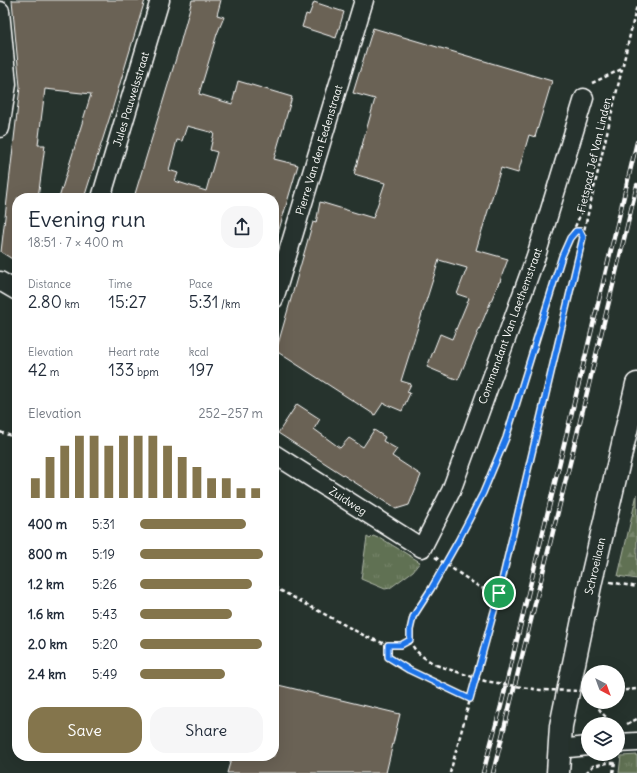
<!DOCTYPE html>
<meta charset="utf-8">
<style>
:root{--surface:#fff;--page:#f6f6f7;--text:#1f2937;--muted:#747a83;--accent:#84754c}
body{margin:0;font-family:Delius,sans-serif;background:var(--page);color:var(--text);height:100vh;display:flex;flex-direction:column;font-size:15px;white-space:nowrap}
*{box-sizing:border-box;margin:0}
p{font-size:13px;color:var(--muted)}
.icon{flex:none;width:22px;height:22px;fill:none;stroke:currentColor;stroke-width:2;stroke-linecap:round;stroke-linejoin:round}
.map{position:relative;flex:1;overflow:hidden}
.side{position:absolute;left:12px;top:193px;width:267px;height:568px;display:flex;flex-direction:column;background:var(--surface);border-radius:16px;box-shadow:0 4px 16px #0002}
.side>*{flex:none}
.needle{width:26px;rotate:139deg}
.tools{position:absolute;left:581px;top:665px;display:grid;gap:8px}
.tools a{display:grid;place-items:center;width:44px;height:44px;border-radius:50%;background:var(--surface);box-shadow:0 4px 16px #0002;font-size:20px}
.pin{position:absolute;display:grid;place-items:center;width:34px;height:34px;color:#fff;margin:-17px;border:2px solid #fff;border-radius:50%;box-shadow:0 1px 4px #0007}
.round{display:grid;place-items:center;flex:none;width:42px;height:42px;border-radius:16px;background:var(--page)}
.overview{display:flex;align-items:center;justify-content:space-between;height:68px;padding:0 16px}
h1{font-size:22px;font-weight:600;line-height:30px}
.stats{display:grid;grid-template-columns:repeat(3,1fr);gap:6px;height:68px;padding:4px 16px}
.stats div{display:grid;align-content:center}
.stats b{font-size:17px;font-weight:600}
.stats small{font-size:11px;font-weight:400}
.stats p{font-size:11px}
.chart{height:112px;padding:8px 16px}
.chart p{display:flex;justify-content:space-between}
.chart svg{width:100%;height:72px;margin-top:4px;stroke:var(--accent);stroke-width:6}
.cta{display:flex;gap:8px;margin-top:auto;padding:8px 16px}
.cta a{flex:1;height:46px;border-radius:16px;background:var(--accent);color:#fff;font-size:16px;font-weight:600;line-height:46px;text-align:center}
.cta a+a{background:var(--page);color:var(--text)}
ul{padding:0 16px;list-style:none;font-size:13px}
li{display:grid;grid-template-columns:64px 48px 1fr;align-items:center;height:30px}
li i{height:10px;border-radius:5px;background:var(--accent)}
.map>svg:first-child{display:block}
</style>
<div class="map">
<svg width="637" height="773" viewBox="0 0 637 773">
<defs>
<pattern id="grass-tufts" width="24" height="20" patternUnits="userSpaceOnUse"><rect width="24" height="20" fill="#607153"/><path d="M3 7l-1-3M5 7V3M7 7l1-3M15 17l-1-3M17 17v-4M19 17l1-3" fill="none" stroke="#78866d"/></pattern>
<pattern id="forest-firs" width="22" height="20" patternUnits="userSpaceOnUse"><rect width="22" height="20" fill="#607153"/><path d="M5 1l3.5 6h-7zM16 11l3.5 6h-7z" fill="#78866d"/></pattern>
</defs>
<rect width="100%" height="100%" fill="#26332d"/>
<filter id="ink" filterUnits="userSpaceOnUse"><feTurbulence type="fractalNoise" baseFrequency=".025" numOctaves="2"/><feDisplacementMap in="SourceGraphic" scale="8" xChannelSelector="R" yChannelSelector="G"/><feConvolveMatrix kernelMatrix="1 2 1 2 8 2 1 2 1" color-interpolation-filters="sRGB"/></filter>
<g filter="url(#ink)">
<g fill="url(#grass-tufts)" stroke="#b0b8a9">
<polygon points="373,536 378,538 379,537 420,562 413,571 390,588 385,589 361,579 367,537 370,539"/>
<polygon points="637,755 637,773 619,773 621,756"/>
</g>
<polygon fill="url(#forest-firs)" stroke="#b0b8a9" points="637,494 637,579 618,576"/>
<g fill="#6b6254" stroke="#fff" fill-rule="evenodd">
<polygon points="12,0 145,0 112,110 84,198 59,198 91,94 45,89 38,145 45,145 38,198 17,198 17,262 1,252 20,87"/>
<path d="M 192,0 L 221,0 L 217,15 L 224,17 L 217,34 L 199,94 L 232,104 L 238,81 L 292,97 L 274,159 L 298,165 L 278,233 L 274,233 L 274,198 L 148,198 L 135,194 L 177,55 ZM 187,126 L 214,133 L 210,150 L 217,152 L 206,191 L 175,181 L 178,173 L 169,170 L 177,140 L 182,141 Z"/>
<polygon points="314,2 344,12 336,38 302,27 306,14 309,15"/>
<polygon points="373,28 552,81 535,137 529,135 518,173 501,168 476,250 508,259 502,275 500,282 499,282 458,380 427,367 440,334 452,339 469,298 457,294 467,268 439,260 401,381 411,384 407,392 410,393 402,411 383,403 375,415 276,351 313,222 316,223 320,202 373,218 385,183 354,174 375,99 353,93"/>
<polygon points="297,404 320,419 314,429 340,448 349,438 363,447 374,430 385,437 383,441 397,449 392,456 421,475 409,505 396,509 278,433"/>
<polygon points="274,684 400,714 386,773 227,773 232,756 274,756"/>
</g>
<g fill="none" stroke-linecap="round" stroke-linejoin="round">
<defs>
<g id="street">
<polyline points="0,11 7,84 0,128"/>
<polyline points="101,198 160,0"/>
<polyline points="0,281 17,291"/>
<polyline points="274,299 364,0"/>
<polyline points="274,454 422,548 451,491 536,256 584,98"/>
<polyline points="618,743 637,742"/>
<polyline points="559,749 588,746"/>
</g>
<polyline id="secondary" points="558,773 561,726 591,581 637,384"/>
</defs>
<use href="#street" stroke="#fff" stroke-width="21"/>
<use href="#secondary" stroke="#fff" stroke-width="25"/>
<g stroke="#fff" stroke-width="2.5" stroke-dasharray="4 3" stroke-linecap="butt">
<polyline points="592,83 622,69"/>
<polyline points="572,236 576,231 580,231 583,236"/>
<polyline points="0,432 17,438"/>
<polyline points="458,541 483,493 506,438 562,256 595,182"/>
<polyline points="435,557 481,588 499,593"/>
<polyline points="610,582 637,587"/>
<polyline points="274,587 367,637 388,645 401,645 410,640"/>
<path d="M 431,589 C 421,604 401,629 414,648 C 419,655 428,660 436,665"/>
<polyline points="388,645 388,657 409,669 470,699"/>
<polyline points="618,691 637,689"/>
<path d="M 596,702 C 599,712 607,718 614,724"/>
<polyline points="627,724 637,719"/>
<polyline points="450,773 499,593 637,5"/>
<polyline points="586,773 593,766 607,763 615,763"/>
<polyline points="613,773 615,762"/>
</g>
<use href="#street" stroke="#26332d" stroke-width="18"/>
<use href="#secondary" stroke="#26332d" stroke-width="22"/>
<defs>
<g id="rail">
<polyline points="483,773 501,706 637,142"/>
<polyline points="493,773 570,463 637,185"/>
</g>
</defs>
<use href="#rail" stroke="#fff" stroke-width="4.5"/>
<use href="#rail" stroke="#26332d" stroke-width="3" stroke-dasharray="9" stroke-linecap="butt"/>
<g stroke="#fff" stroke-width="2.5" stroke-dasharray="4 3" stroke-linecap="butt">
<polyline points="431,589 458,541"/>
<polyline points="436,665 485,681 540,690 588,691"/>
</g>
</g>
</g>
<g fill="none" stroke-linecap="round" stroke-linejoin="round" filter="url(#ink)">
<defs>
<polygon id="route" points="576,231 580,231 583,237 499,593 470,699 409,670 388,657 388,645 401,645 410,640 410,630 413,617 431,589 458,541 483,493 506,438 562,256 570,238"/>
</defs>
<use href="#route" stroke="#fff" stroke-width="8"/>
<use href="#route" stroke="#1a73e8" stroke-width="5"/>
</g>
<g text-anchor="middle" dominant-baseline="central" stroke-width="3" stroke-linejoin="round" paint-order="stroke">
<g font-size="11" fill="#fff" stroke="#26332d">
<text transform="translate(131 99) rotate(-73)">Jules Pauwelsstraat</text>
<text transform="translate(319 150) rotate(-73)">Pierre Van den Eedenstraat</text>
<text transform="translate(594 155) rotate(-77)">Fietspad Jef Van Linden</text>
<text transform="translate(510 326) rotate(-70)">Commandant Van Laethemstraat</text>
<text transform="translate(348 501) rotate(33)">Zuidweg</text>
<text transform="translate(595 566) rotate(-77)">Schroeilaan</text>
</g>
</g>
</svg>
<div class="tools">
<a><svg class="needle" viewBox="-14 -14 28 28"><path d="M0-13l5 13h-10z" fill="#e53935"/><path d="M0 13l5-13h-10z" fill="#747a83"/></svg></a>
<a><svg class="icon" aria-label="layers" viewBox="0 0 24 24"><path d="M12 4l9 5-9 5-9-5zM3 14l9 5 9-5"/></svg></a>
</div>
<div class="pin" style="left:499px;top:593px;background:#1e9e55"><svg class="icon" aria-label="arrive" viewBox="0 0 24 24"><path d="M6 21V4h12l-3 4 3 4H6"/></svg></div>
<section class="side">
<div class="overview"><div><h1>Evening run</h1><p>18:51 · 7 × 400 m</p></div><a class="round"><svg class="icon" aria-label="share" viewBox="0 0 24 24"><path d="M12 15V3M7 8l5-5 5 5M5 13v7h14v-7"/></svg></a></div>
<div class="stats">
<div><p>Distance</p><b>2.80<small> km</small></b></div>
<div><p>Time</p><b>15:27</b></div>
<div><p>Pace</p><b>5:31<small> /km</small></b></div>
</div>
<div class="stats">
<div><p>Elevation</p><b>42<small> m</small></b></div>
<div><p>Heart rate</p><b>133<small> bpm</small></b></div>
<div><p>kcal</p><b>197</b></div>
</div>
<div class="chart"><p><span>Elevation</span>252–257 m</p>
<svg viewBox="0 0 160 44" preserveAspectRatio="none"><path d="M5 44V32M15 44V19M25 44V12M35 44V6M45 44V6M55 44V12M65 44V6M75 44V6M85 44V6M95 44V12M105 44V19M115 44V25M125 44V32M135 44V32M145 44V38M155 44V38"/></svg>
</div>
<ul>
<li><b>400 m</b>5:31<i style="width:86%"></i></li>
<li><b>800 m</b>5:19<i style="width:100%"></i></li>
<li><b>1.2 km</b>5:26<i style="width:91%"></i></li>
<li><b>1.6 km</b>5:43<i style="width:75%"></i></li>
<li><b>2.0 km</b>5:20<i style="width:99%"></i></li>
<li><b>2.4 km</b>5:49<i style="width:69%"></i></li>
</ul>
<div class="cta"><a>Save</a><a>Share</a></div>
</section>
</div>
